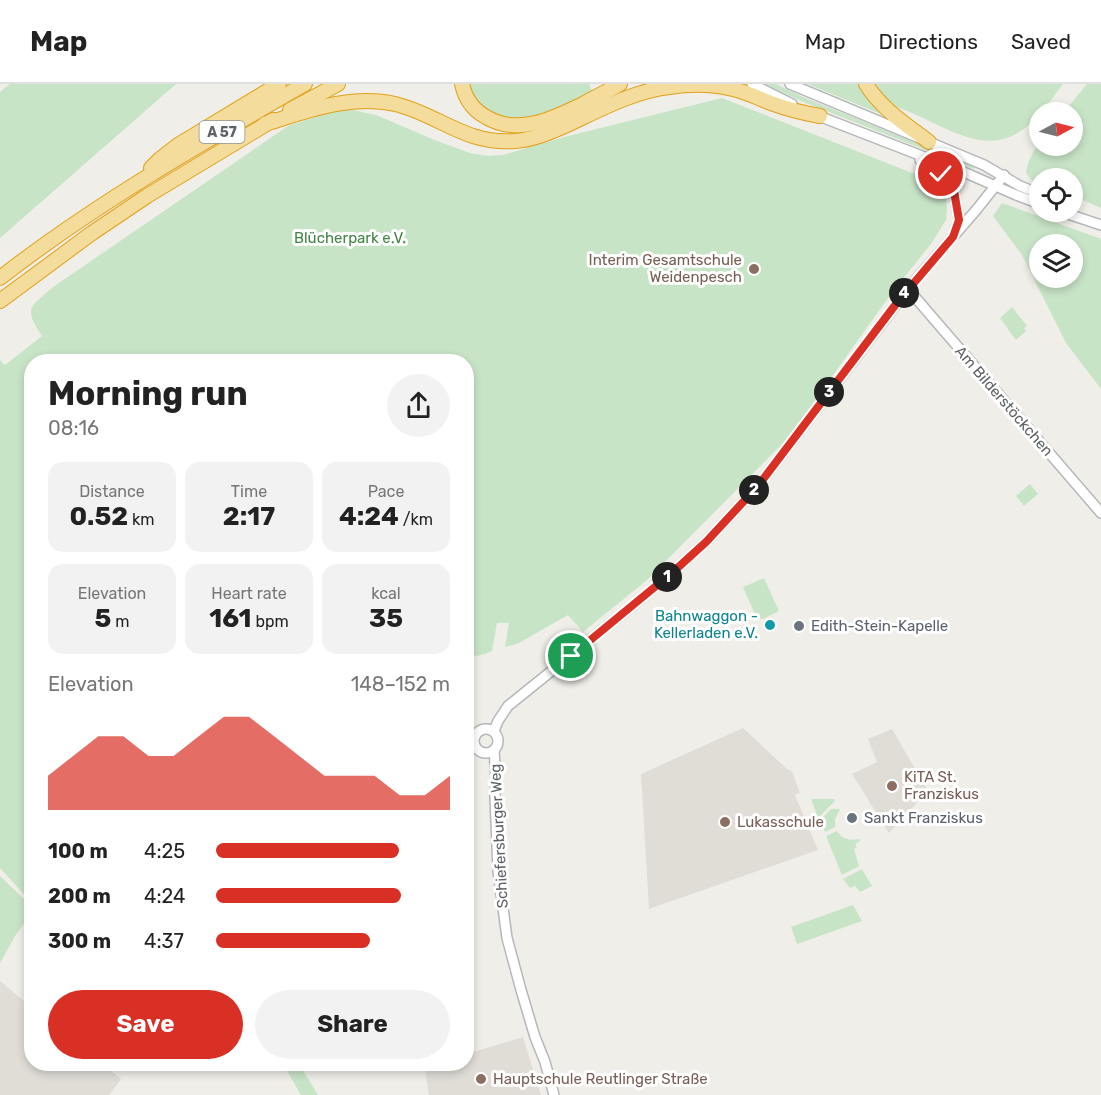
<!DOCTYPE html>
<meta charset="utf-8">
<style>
:root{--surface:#fff;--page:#f2f2f2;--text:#222;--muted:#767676;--line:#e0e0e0;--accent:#d93025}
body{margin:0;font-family:Rubik,sans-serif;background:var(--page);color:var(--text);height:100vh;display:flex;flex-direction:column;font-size:22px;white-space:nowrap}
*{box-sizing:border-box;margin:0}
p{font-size:20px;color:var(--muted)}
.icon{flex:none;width:33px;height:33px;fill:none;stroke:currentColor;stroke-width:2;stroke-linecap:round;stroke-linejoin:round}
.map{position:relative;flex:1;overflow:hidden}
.side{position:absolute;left:24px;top:270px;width:450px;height:717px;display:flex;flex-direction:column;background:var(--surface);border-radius:24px;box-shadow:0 3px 9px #0003}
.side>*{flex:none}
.needle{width:39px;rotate:83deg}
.buttons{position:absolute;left:1029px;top:18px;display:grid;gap:12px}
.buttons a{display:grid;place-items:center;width:54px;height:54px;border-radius:50%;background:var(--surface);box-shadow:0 3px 9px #0003;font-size:30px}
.pin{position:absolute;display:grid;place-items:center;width:51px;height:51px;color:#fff;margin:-26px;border:3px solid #fff;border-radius:50%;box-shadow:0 2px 6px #0007}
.km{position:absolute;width:30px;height:30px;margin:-15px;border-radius:50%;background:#222;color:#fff;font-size:16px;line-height:30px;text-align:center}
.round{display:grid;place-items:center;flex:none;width:63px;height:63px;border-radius:32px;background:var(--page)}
.headline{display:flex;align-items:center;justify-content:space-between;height:102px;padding:0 24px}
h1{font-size:33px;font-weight:700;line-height:45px}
.figures{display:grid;grid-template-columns:repeat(3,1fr);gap:9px;height:102px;padding:6px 24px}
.figures div{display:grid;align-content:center;border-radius:15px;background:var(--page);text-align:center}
.figures b{font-size:26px;font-weight:700}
.figures small{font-size:16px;font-weight:400}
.figures p{font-size:16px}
.chart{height:168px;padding:12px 24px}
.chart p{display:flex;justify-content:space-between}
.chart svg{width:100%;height:108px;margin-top:6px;fill:var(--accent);opacity:.7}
.cta{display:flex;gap:12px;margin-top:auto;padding:12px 24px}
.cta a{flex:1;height:69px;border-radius:36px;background:var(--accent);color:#fff;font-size:24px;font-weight:700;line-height:69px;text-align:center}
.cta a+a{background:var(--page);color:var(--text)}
ul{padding:0 24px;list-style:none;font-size:20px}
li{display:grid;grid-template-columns:96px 72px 1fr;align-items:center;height:45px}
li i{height:15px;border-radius:8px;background:var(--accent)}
header{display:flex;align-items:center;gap:36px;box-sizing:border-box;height:84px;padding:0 30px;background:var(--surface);border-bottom:2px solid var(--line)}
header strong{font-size:28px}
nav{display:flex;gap:33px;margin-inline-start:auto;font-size:21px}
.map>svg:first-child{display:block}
</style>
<header>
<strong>Map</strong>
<nav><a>Map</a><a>Directions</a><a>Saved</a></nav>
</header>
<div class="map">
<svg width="1101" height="1011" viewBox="0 0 1101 1011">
<rect width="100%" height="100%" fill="#f0eee8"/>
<g fill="#dfddd6">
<polygon points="743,644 787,685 792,687 800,709 795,711 818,766 649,825 641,690"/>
<polygon points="892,645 928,707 889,749 852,690 877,678 868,655"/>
<polygon points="0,897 31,923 32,980 102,980 121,995 109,1011 0,1011"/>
<polygon points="523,953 541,1011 429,1011 424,980 466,980 467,970"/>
</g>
<g fill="#c8e4c7" fill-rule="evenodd">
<polygon points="10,0 176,0 0,154 0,8"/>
<polygon points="466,0 589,0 593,9 537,35 503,36 478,21"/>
<polygon points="765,0 776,0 803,13 975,83 974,85 801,17"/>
<polygon points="808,0 861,0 888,33"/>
<path d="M 872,0 L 1063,0 C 1053,13 1042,30 1030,40 C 998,68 970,56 935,40 C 923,34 904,24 891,22 Z"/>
<path d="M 1087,0 L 1101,0 L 1101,124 L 1073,112 L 1072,94 L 1040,94 L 1039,100 L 1032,97 L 1026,89 C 1028,77 1032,69 1039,60 L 1040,62 L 1072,62 L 1072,28 L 1064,28 Z"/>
<path d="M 722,14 L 935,98 L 942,105 L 946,114 L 947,124 L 946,136 L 931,160 L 893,207 L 789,353 L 647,496 L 583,548 L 568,531 L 519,559 L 505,563 L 509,539 L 497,539 L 492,567 L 485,570 L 467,574 L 466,278 L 32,278 L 31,818 L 0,784 L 0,276 L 5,281 L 42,252 C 23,224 30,223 53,203 L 288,42 L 343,24 L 376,31 L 437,57 L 470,69 L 488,72 L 503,71 L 568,52 Z"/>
<path d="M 1002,119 L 1101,155 L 1101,305 L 1066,259 L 1022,171 L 993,132 ZM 1040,160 L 1072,160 L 1072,194 L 1040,194 Z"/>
<path d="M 1012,223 L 1027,242 L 1024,244 L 1026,247 L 1016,256 C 1010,249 1006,241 1000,234 Z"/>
<polygon points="1030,400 1038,410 1024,422 1016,412"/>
<polygon points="764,494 779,527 763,535 756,533 743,503"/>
<polygon points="811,715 834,715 835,717 818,734"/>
<polygon points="831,725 840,725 835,735 835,743 825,748 820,736"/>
<path d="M 837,747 C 842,755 850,757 859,755 L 860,757 L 855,760 L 857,763 L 854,765 L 859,782 L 842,791 L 826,752 Z"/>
<polygon points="862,785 872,802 860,808 855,802 850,804 843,795"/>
<polygon points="0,792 32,823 31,830 15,852 0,879"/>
<polygon points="853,821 862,837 797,860 791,843"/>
<polygon points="283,980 299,980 318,1011 301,1011"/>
</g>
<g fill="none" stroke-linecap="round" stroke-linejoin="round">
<defs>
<g id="tertiary">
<polyline points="752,0 792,20"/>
<polyline points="790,0 984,81 1020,102 1040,110"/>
<polyline points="816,31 966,89 1016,111 1040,120"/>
<polyline points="920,76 941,90 954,107 959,136 955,147"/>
<polyline points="1062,128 1101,141"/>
<polyline points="908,205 1101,429"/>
<circle cx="486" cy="657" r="12"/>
<polyline points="494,647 498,637 508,622 626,527 673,488 706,458 758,402 908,205 977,125 1004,91"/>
<polyline points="494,666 496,694 495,713 498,787 507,854 521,906 535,953 545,978 554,1011"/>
</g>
<g id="motorway">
<path d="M 462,0 C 465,14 473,26 486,33 C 518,52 552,35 583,20 C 595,13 608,7 620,0"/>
<path d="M 866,0 C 881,25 907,41 929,58"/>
<polyline points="290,26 338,0"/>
<path d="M 265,40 C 307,27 351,10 395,20 C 438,30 465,61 515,57 C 533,56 551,48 567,41 C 599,26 634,7 669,3 C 690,0 713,0 733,5 C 746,8 758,14 771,19 C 787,25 803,29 820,32"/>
<polyline points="151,84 160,75 178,61 279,0"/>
<path d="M 0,194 C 95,120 200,60 305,0"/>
<polyline points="0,217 92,149 147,112 273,36"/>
</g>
</defs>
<use href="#tertiary" stroke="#b5b7bb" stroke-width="12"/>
<use href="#motorway" stroke="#e0a018" stroke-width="16"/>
<use href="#tertiary" stroke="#fff" stroke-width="9"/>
<use href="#motorway" stroke="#f3dc9c" stroke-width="14"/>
</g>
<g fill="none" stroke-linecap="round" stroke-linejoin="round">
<defs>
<polyline id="route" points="571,572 673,488 706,458 758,402 896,220 953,153 959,136 954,107 941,90"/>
</defs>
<use href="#route" stroke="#fff" stroke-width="12"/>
<use href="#route" stroke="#d93025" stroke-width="8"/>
</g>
<g fill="#8d6e63" stroke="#fff" stroke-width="2">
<circle cx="754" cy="185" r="6"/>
<circle cx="892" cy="702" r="6"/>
<circle cx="725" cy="738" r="6"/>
<circle cx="481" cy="995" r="6"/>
</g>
<circle fill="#0f9aa8" stroke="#fff" stroke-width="2" cx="770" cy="541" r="6"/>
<g fill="#6b7280" stroke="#fff" stroke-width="2">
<circle cx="799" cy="542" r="6"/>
<circle cx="852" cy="734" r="6"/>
</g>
<g text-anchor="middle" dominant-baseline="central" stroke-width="6" stroke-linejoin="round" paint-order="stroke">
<rect fill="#fff" stroke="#8f9194" stroke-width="1.5" x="199.5" y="37" width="45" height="22" rx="4.5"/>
<g font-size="14" font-weight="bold" fill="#5f6266">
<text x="222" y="48">A 57</text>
</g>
<g font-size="15" fill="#408543" stroke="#fff">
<text x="350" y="154">Blücherpark e.V.</text>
</g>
<g font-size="15" fill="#785e54" stroke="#fff" text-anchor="start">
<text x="742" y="176" text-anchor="end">Interim Gesamtschule<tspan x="742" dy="17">Weidenpesch</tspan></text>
<text x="904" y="693">KiTA St.<tspan x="904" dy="17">Franziskus</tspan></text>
<text x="737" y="738">Lukasschule</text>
<text x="493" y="995">Hauptschule Reutlinger Straße</text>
</g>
<g font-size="15" fill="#5f6266" stroke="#fff">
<text transform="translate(1004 317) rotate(49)">Am Bilderstöckchen</text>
<text transform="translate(499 752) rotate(-93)">Schiefersburger Weg</text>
</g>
<g font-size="15" fill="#0d838f" stroke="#fff" text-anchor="end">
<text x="758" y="532">Bahnwaggon -<tspan x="758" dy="17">Kellerladen e.V.</tspan></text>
</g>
<g font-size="15" fill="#5b616d" stroke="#fff" text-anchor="start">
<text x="811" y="542">Edith-Stein-Kapelle</text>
<text x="864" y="734">Sankt Franziskus</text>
</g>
</g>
</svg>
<div class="buttons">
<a><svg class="needle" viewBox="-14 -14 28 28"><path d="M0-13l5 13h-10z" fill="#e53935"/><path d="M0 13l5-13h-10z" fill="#767676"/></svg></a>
<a><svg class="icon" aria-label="locate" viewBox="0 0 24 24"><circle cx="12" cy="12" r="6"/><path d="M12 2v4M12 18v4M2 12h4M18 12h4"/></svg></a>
<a><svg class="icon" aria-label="layers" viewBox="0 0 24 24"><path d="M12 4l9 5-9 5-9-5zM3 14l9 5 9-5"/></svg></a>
</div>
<div class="pin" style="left:571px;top:572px;background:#1e9e55"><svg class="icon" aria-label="arrive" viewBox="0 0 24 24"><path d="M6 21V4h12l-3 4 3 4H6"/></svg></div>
<div class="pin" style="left:941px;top:90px;background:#d93025"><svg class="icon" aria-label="check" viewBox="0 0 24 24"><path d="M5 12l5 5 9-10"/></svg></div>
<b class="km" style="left:667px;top:493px">1</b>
<b class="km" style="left:754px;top:406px">2</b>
<b class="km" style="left:829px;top:308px">3</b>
<b class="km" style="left:904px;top:209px">4</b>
<section class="side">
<div class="headline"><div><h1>Morning run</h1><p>08:16</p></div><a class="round"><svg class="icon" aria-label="share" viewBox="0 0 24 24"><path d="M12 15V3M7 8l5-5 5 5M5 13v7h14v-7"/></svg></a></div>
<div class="figures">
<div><p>Distance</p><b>0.52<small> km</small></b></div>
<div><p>Time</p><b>2:17</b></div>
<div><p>Pace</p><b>4:24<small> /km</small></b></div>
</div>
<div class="figures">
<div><p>Elevation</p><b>5<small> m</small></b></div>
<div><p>Heart rate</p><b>161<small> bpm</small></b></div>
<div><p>kcal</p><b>35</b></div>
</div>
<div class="chart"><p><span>Elevation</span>148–152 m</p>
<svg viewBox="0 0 160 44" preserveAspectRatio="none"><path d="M0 44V30L10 22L20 14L30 14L40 22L50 22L60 14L70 6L80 6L90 14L100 22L110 30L120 30L130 30L140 38L150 38L160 30V44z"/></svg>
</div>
<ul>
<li><b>100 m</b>4:25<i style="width:78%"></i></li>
<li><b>200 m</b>4:24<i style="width:79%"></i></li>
<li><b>300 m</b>4:37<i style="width:66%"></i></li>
</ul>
<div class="cta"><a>Save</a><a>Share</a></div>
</section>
</div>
